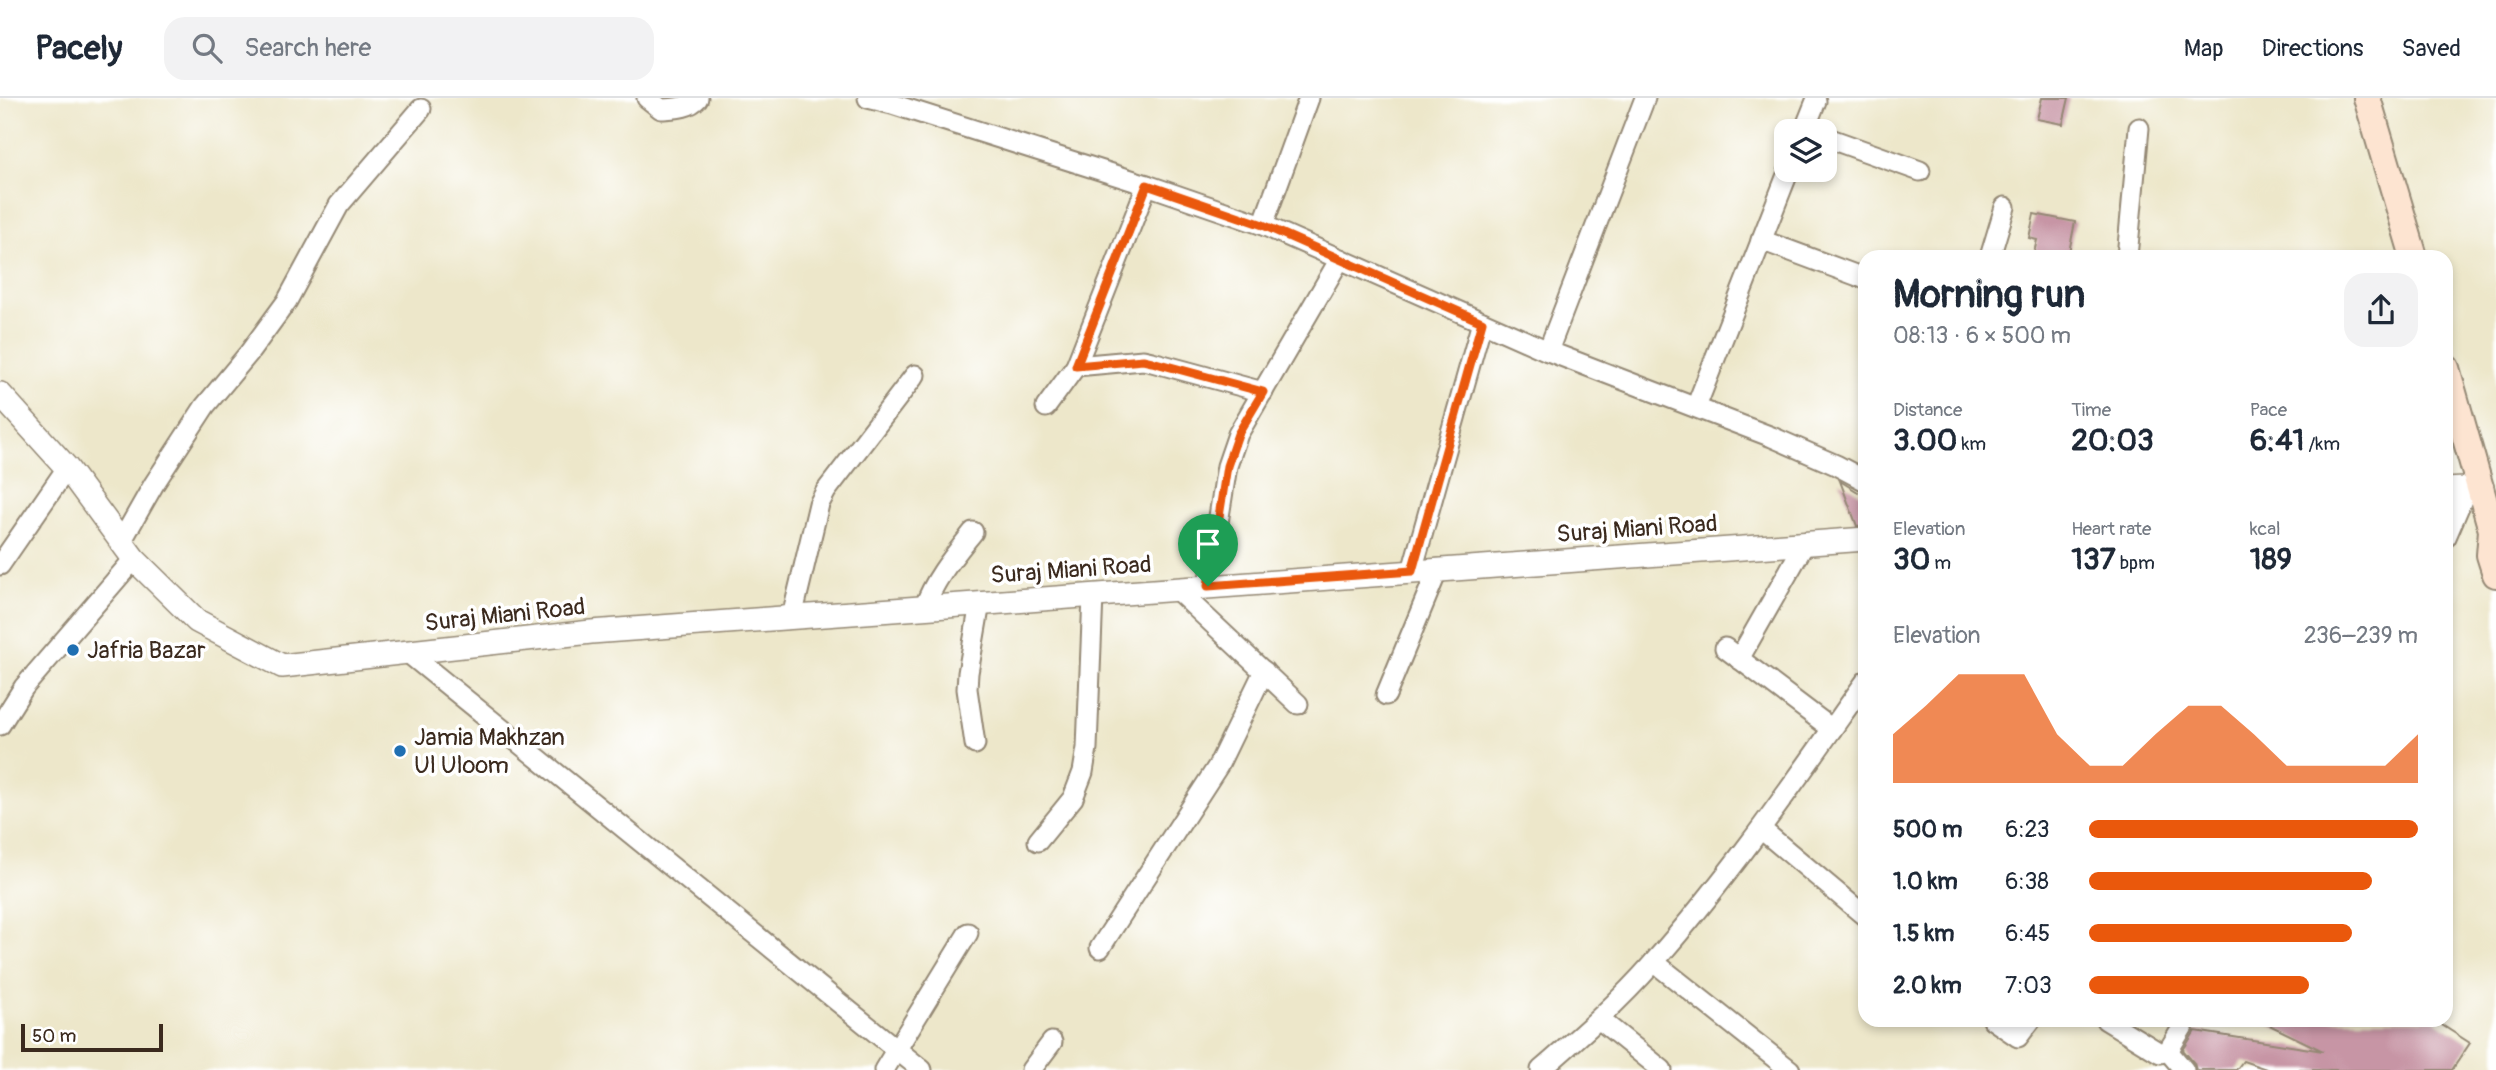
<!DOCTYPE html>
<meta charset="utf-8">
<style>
:root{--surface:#fff;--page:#f2f2f3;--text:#1f2937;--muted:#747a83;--line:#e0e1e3;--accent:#ea580c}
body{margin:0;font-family:Pangolin,sans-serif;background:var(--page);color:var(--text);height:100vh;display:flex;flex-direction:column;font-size:26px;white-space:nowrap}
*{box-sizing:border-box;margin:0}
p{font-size:23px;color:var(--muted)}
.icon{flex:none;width:38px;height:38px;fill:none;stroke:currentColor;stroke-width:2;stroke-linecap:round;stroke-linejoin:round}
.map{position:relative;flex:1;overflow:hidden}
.details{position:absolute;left:1858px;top:152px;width:595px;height:777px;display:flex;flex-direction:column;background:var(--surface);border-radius:21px;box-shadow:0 4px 10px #0003}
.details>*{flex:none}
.tools{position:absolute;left:1774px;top:21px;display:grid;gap:14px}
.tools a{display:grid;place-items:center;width:63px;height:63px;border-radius:14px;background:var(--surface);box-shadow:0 4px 10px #0003;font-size:35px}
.scale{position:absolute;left:21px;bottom:18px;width:142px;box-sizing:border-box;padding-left:7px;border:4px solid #3b2a1e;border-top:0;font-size:19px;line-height:24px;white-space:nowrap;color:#3b2a1e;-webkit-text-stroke:5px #fff;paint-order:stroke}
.pin{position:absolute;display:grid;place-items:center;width:60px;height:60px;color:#fff;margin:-72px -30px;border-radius:50% 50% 50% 0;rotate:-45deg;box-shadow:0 0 7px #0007}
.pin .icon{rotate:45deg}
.round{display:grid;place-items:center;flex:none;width:74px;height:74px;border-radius:21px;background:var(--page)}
.head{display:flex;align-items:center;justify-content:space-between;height:119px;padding:0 35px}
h1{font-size:38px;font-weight:700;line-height:52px}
.stats{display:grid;grid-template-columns:repeat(3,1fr);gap:10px;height:119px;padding:7px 35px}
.stats div{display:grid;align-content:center}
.stats b{font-size:30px;font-weight:700}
.stats small{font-size:19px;font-weight:400}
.stats p{font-size:19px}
.chart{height:196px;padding:14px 35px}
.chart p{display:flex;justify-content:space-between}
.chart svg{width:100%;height:126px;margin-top:7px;fill:var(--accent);opacity:.7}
ul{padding:0 35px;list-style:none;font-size:23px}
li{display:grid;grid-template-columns:112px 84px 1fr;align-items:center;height:52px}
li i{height:18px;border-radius:9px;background:var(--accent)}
header{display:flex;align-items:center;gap:42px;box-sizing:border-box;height:98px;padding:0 35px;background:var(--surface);border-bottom:2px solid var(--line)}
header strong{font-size:33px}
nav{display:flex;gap:38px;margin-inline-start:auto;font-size:24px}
.search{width:490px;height:63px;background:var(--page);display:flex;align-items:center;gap:18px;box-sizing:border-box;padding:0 24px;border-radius:21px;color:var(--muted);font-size:26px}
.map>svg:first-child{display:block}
</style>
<header>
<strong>Pacely</strong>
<div class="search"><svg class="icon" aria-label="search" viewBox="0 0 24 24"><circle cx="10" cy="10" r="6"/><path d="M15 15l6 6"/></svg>Search here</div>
<nav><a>Map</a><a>Directions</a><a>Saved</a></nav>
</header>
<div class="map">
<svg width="2496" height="972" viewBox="0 0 2496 972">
<rect width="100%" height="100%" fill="#fff"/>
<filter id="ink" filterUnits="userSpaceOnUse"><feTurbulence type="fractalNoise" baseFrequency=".0143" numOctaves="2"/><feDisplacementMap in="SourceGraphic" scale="14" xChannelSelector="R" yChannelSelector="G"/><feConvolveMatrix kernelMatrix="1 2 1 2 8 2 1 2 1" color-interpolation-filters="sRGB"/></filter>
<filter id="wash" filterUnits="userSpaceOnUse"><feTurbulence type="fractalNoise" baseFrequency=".00686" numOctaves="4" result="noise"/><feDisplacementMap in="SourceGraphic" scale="28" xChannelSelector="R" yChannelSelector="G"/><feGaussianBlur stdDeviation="1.57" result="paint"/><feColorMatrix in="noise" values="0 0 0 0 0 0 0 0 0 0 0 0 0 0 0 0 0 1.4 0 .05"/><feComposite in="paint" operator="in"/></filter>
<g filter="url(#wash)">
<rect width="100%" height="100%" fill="#ede7ca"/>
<g id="blocks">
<g fill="#c795a5">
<polygon points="2042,0 2069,0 2063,26 2037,21"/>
<polygon points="2034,116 2075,124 2068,159 2033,159 2037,142 2029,140"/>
<polygon points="1840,383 1866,399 1866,427 1857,428"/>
<polygon points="2259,922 2434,922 2470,945 2452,972 2269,972 2243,963 2236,972 2196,972 2194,965 2183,952 2195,933 2323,953"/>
</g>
</g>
</g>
<g filter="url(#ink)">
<use href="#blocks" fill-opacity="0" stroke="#948874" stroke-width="2"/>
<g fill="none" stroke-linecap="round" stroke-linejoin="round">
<defs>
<g id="minor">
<path d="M 647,0 L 661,11 C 674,10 688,11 698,0"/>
<polyline points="868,0 892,6 1147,87 1263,127 1548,253 1772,339 1836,367 1866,383"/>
<polyline points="1804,33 1816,3"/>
<polyline points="1825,39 1920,73"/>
<polyline points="1263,127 1309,0"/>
<polyline points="1761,142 1866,181"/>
<polyline points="1990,159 2005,109"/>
<polyline points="2127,159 2139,30"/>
<polyline points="1548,253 1645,0"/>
<polyline points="1076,268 1143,262 1152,264 1263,294"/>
<polyline points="1046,309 1076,268 1147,87"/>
<polyline points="1696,309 1789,72"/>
<polyline points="2446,439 2467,390"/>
<polyline points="121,444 154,386 205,308 249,255 287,203 339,107 421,11"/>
<polyline points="0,467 67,370"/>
<polyline points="1412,473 1482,224"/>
<polyline points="1208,488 1227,368 1238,336 1340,161"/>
<polyline points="1176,491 1298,606"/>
<path d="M 924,510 C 935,480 954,458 973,434"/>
<polyline points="792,519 819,406 826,393 915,277"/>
<polyline points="1725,550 1832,631"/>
<polyline points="407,554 922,972"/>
<polyline points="1739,561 1805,445"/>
<polyline points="1386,597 1438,471"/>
<polyline points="0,627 24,589 134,461"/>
<polyline points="975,646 967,591 968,575 980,505"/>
<polyline points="1761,731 1866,819"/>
<polyline points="1038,743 1073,700 1083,674 1087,650 1093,497"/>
<polyline points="1100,850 1218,668 1264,573"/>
<polyline points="1654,864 1790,972"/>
<polyline points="1599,921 1662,972"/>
<polyline points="1993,922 2018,939 2031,922"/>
<polyline points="2106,922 2160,955 2168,953 2187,922"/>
<polyline points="2168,953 2184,972"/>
<polyline points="884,972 968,835"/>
<polyline points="1031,972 1052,944"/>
<path d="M 1541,972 C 1580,938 1619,904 1653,865 C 1731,777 1798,679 1866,583"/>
</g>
<g id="tertiary">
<polyline points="0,296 67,370 134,461 197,523 282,568 591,534 1866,441"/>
<polyline points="2446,392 2482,390"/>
</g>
<g id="secondary">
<polyline points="2367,0 2414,159"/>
<polyline points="2446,270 2492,432 2490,457 2496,476"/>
</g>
</defs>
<use href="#minor" stroke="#948874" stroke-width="23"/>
<use href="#tertiary" stroke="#948874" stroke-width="26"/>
<use href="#secondary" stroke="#948874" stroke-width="30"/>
<use href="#minor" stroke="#fff" stroke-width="19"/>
<use href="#tertiary" stroke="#fff" stroke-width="23"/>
<use href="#secondary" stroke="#fde4d1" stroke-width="26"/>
</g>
</g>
<g fill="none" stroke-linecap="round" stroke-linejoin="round" filter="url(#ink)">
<defs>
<polygon id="route" points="1147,87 1263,127 1482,224 1412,473 1208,488 1227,368 1238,336 1263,294 1152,264 1143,262 1076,268"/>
</defs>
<use href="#route" stroke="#fff" stroke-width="14"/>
<use href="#route" stroke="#ea580c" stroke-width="9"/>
</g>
<g fill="#1f6fb2" stroke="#fff" stroke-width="2.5">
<circle cx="73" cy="552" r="7"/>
<circle cx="400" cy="653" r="7"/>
</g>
<g text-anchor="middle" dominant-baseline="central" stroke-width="7" stroke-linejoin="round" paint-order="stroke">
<g font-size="24" fill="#3b2a1e" stroke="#fff">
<text transform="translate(1637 431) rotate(-4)">Suraj Miani Road</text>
<text transform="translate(1071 472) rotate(-4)">Suraj Miani Road</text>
<text transform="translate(505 517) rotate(-6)">Suraj Miani Road</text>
</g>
<g font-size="24" fill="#3b2a1e" stroke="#fff" text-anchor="start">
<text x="87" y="552">Jafria Bazar</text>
<text x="414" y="639">Jamia Makhzan<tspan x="414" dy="28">Ul Uloom</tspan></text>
</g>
</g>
</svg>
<div class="tools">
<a><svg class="icon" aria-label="layers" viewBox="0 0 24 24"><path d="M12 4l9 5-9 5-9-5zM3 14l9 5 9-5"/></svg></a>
</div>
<div class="scale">50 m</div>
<div class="pin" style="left:1208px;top:488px;background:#1e9e55"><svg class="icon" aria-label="arrive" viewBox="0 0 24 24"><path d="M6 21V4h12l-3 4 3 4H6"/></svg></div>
<section class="details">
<div class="head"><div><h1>Morning run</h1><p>08:13 · 6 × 500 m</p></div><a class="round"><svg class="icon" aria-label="share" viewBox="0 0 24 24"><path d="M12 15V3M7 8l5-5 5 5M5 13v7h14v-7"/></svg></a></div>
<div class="stats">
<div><p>Distance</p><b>3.00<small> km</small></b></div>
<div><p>Time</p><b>20:03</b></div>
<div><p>Pace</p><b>6:41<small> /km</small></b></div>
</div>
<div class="stats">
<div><p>Elevation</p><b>30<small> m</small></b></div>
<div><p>Heart rate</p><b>137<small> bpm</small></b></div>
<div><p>kcal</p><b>189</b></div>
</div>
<div class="chart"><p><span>Elevation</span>236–239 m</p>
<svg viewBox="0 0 160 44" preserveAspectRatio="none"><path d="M0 44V27L10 17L20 6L30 6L40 6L50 27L60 38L70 38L80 27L90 17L100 17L110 27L120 38L130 38L140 38L150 38L160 27V44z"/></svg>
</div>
<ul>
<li><b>500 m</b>6:23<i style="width:100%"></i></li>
<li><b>1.0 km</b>6:38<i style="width:86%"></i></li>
<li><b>1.5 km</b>6:45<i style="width:80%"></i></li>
<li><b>2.0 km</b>7:03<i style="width:67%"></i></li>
</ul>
</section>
</div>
